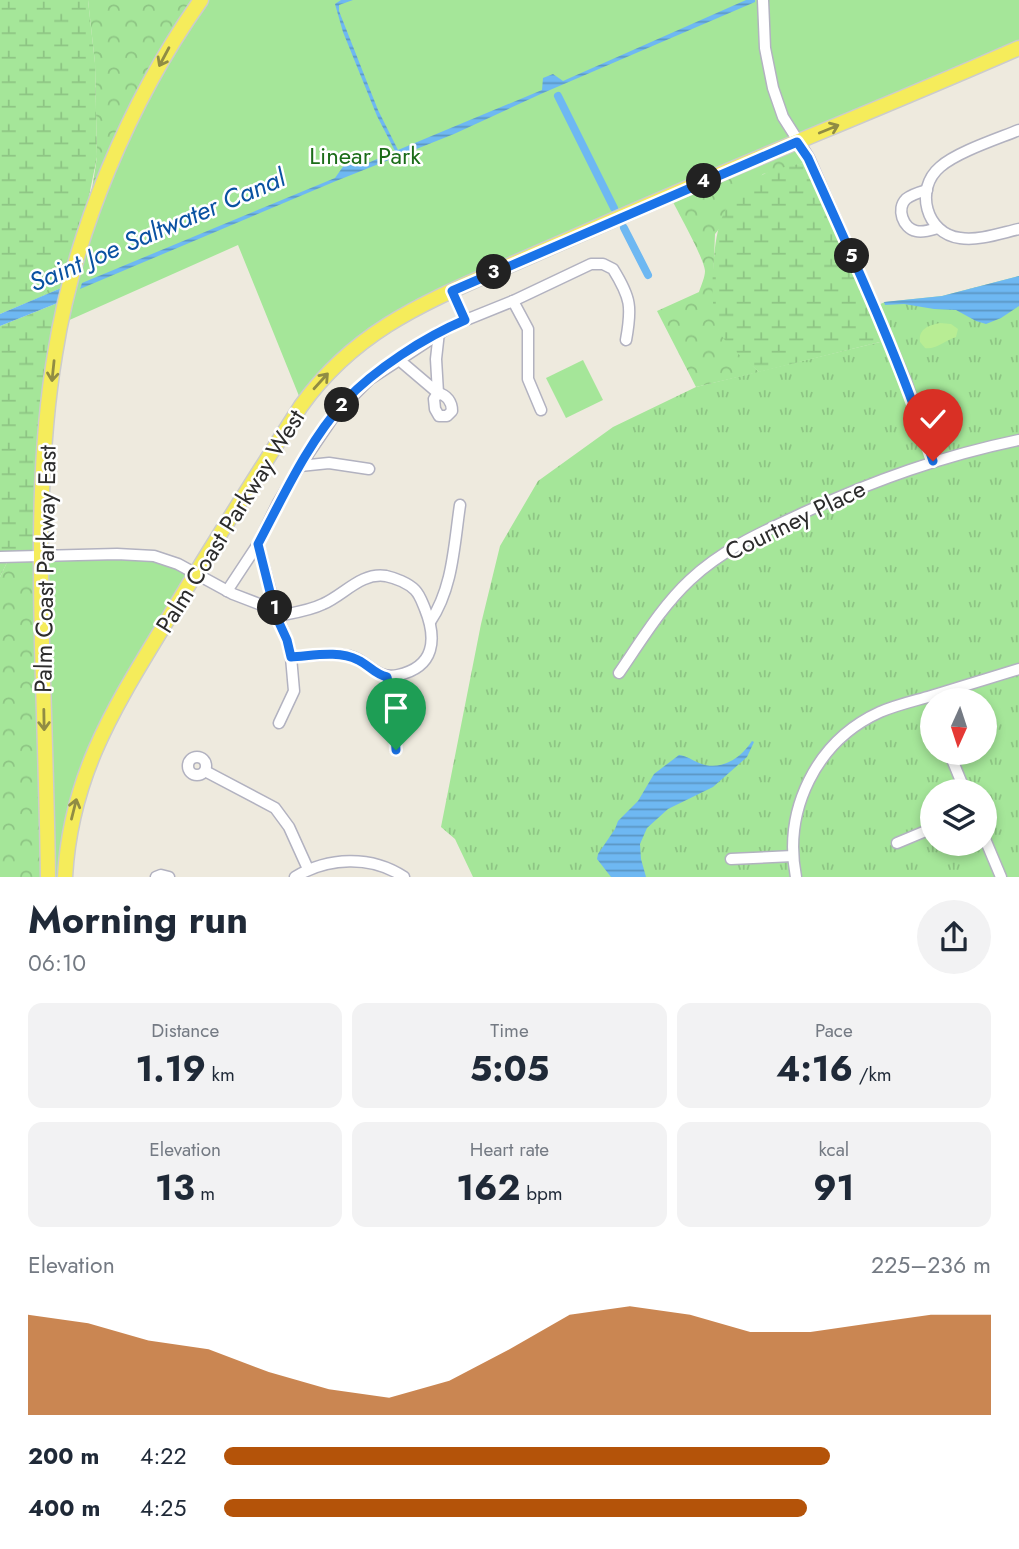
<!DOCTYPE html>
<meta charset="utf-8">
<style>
:root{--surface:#fff;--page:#f2f2f3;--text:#1f2937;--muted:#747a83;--accent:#b45309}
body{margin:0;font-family:Jost,sans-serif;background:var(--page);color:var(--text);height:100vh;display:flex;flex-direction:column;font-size:26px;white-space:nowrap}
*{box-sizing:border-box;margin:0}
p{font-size:23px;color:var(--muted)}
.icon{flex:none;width:38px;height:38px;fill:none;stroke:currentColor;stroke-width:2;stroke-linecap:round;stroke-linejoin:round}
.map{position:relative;height:877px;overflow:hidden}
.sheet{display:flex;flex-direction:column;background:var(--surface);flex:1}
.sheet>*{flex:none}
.needle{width:46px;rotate:183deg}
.buttons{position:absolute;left:920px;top:688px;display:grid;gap:14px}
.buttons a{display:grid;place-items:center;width:77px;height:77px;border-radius:50%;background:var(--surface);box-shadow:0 4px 10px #0003;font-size:35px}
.pin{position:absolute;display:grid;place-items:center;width:60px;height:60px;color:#fff;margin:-72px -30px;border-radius:50% 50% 50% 0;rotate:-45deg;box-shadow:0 0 7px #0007}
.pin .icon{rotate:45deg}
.km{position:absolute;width:35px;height:35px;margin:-18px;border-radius:50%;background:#222;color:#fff;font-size:19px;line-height:35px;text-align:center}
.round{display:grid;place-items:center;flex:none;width:74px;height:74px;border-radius:37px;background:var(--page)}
.head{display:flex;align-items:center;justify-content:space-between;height:119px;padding:0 28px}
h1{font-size:38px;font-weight:700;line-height:52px}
.figures{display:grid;grid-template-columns:repeat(3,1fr);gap:10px;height:119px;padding:7px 28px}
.figures div{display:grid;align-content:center;border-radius:14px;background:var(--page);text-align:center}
.figures b{font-size:35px;font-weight:700}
.figures small{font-size:19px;font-weight:400}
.figures p{font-size:19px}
.chart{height:196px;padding:14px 28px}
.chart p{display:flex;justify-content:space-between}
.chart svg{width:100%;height:126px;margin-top:7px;fill:var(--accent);opacity:.7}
ul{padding:0 28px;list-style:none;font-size:23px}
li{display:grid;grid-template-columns:112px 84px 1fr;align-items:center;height:52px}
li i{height:18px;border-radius:9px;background:var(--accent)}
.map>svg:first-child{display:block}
</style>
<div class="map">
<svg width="1019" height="877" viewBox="0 0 1019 877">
<defs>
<pattern id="grass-tufts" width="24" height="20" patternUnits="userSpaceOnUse" patternTransform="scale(1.75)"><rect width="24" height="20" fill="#a5e699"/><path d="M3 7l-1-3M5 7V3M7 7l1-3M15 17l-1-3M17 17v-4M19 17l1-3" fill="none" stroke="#8ec584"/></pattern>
<pattern id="forest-crowns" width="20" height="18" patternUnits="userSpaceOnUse" patternTransform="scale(1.75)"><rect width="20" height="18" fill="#a5e699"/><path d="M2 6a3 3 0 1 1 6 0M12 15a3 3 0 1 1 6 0" fill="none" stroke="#8ec584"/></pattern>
<pattern id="wetland-marsh" width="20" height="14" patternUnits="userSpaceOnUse" patternTransform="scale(1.75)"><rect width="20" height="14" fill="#a5e699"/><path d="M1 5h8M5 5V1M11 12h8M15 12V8" fill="none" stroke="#8ec584"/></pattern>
<pattern id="water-rules" width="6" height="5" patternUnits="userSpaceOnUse" patternTransform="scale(1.75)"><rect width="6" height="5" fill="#6eb8f2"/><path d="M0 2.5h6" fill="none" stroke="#5b96c4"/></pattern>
</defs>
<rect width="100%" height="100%" fill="#eeeade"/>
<path fill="url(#grass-tufts)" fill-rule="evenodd" d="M 1019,276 L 1019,877 L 473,877 L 455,839 L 441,827 L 481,624 L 500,546 L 538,481 L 613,427 L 696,387 L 884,341 L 871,308 L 885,302 L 942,296 ZM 933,700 L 985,700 L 985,752 L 933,752 ZM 933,791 L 985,791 L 985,844 L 933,844 Z"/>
<g fill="url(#forest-crowns)">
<polygon points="88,0 196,0 66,286 43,296 51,284 92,189 97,157 95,63"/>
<path d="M 797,147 L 804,163 L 763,174 L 715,234 L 713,283 L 719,330 L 731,345 L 759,372 L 696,387 L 657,311 L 699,292 C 701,286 705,277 705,271 C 704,258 679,214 672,200 Z"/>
<polygon points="13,550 33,551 37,592 44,877 0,877 0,577"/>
</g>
<g fill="url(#wetland-marsh)">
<polygon points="0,0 88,0 95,63 97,157 82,230 64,268 43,296 0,314"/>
<path d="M 804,163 L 884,341 L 759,372 C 746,360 725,345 718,329 C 712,312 712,288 713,270 C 716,228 721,196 762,175 C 774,168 791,166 804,163 Z"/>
<polygon points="60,302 51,331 46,382 33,551 13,550 0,577 0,326"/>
</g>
<g fill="#a5e699">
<path d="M 209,0 L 1019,0 L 1019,44 L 416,301 C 389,317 360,332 337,355 C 324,367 312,382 299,396 L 238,245 L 65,322 C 75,288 84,253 95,219 C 121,140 164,69 209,0 Z"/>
<polygon points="583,360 603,400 566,418 546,378"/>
<path d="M 154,558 L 190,574 C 132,668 62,761 60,877 L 54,877 L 45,561 Z"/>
</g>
<path fill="#b8ed94" d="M 940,323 L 951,324 L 958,329 L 956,337 C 946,340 935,350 925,348 L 920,342 C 918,329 929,325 940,323 Z"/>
<g fill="url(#water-rules)">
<polygon points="341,0 353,0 339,5 339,11 378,110 398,150 542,90 543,78 553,74 563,81 746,0 755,0 755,2 543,93 454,134 336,181 80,289 82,283 335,178 347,161 368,163 395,151 377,116 343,32 335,4"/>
<polygon points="1019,276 1019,306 1001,318 986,324 976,321 956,310 934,309 904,304 885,305 884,302 942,296"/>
<polygon points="66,286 60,302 0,326 0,314"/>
<path d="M 752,741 L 754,742 L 747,757 L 713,787 L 668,809 L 647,828 L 640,844 L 641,859 L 646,877 L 611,877 L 597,859 L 598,854 L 615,829 L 618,821 L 638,801 L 654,774 L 679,755 C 687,756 692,760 699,763 C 721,772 741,758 752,741 Z"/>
</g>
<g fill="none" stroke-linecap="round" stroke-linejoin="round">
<g stroke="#6eb8f2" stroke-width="8">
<polyline points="558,96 614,208"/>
<polyline points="624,228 648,275"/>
</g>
<defs>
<g id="minor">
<polyline points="763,0 765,48 773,88 783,117 809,158 874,306 907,384 933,461"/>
<path d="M 1019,130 C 997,139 957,152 940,167 C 914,189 926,234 960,238 C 979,241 1001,233 1019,229"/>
<path d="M 927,190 C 920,192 911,195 906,199 C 896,209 903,228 916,231 C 923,233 931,230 938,228"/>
<polyline points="452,291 465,320"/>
<polyline points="513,301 528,329 528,379 541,410"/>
<polyline points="398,359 438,393 436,359 439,332"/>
<path d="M 438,393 C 447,395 452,402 452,411 L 447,416 L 439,416 L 435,409 L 434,399 Z"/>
<polyline points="300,466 329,463 369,469"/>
<path d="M 0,557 L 117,554 L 154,556 L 178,564 L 233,594 L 267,607 L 277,616 C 292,613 309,611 323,604 C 344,595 361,572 386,576 C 395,578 408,583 415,590 C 420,595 422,602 425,609 C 437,639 435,667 398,675 C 376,680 369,661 350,656 C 331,652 310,656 291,657 L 287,640 L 277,616 L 258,544"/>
<path d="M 227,591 L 258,544 L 278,503 L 300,466 L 336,413 L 370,379 L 451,326 L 513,301 L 591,264 L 603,264 L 613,269 C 631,298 632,307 626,340"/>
<path d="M 430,622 C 453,588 454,545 460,505"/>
<path d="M 619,673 C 641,641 662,606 690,580 C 723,549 762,532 803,513 C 875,480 942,456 1019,440"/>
<polyline points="387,676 393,703 396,750"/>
<polyline points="279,723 294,691 291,657"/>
<polyline points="949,752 965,791"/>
<circle cx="197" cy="766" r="9"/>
<polyline points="205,771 275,808 289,827 308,869"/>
<polyline points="985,839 1001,877"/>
<polyline points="897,843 933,828"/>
<polyline points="731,859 793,856"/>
<polyline points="156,877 161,875 169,877"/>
<path d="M 295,877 C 328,857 371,855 404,877"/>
<path d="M 796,877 C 783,810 816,741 880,712 C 896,705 914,701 931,696 C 961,687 990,678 1019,669"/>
</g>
<g id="major">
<path d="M 48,877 C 47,799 44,722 42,644 C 40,548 39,450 55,354 C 74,233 130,100 201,0"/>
<path d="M 65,877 C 71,769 120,699 174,609 C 215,541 258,473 301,406 C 352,335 416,306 494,272 C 536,254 578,235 620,217 C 752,159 887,106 1019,48"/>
</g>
</defs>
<use href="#minor" stroke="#b2b2c0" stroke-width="13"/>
<use href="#major" stroke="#ccc" stroke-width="17"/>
<use href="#minor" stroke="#fff" stroke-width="10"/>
<use href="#major" stroke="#f5ec5b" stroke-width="14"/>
</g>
<defs><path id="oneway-shaft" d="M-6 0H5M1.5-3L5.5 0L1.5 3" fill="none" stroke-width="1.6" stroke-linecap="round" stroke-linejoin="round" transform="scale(1.75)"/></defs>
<g stroke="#908c44">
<use href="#oneway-shaft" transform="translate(164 57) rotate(118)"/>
<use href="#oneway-shaft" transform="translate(829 129) rotate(-22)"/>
<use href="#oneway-shaft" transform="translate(53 371) rotate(96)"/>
<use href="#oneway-shaft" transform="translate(321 381) rotate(-48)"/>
<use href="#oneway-shaft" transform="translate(44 720) rotate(89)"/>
<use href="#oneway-shaft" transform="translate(74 809) rotate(-76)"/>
</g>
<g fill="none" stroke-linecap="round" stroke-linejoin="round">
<defs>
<path id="route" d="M 396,750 L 393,703 L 387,677 C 374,674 369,665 358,660 C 338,650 312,656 291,657 L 287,640 L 276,616 L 258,544 C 284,495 308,442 345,401 C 375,369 425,337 465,320 L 452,291 L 797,142 L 808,158 C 853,258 899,357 933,461"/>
</defs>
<use href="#route" stroke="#fff" stroke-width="14"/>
<use href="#route" stroke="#1a73e8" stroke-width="9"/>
</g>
<g text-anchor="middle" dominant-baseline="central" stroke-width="5" stroke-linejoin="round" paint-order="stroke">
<g font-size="24" fill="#1b6c18" stroke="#fff">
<text x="365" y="155">Linear Park</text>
</g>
<g font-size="24" fill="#2c2c2c" stroke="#fff">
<text transform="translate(795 520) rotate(-26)">Courtney Place</text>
<text transform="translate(230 521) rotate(-58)">Palm Coast Parkway West</text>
<text transform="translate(45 569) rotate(-89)">Palm Coast Parkway East</text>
</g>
<g font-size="26" font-style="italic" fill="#0a52a2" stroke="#fff">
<text transform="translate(157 230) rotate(-23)">Saint Joe Saltwater Canal</text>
</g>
</g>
</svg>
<div class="buttons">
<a><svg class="needle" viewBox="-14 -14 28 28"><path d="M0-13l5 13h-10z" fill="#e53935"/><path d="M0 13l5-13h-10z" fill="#747a83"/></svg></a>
<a><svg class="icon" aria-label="layers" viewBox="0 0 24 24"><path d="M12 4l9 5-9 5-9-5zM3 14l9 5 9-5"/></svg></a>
</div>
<div class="pin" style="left:396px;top:750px;background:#1e9e55"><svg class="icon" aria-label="arrive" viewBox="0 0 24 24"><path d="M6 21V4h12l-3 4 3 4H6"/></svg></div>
<div class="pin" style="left:933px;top:461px;background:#d93025"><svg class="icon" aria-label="check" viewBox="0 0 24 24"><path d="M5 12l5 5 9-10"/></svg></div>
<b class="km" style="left:275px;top:608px">1</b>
<b class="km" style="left:342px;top:405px">2</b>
<b class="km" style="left:494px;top:272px">3</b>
<b class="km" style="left:704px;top:181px">4</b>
<b class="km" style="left:852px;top:256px">5</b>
</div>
<section class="sheet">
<div class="head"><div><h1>Morning run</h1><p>06:10</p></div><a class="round"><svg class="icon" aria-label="share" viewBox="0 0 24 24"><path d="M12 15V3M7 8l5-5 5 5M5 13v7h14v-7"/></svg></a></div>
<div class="figures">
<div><p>Distance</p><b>1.19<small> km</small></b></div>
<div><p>Time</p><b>5:05</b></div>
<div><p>Pace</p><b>4:16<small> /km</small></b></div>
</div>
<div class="figures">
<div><p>Elevation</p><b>13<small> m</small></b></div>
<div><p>Heart rate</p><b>162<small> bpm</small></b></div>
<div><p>kcal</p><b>91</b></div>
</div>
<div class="chart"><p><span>Elevation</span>225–236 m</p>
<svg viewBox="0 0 160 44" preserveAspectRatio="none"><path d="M0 44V9L10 12L20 18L30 21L40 29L50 35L60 38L70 32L80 21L90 9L100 6L110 9L120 15L130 15L140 12L150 9L160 9V44z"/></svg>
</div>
<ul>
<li><b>200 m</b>4:22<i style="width:79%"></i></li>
<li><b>400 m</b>4:25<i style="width:76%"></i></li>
</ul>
</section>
